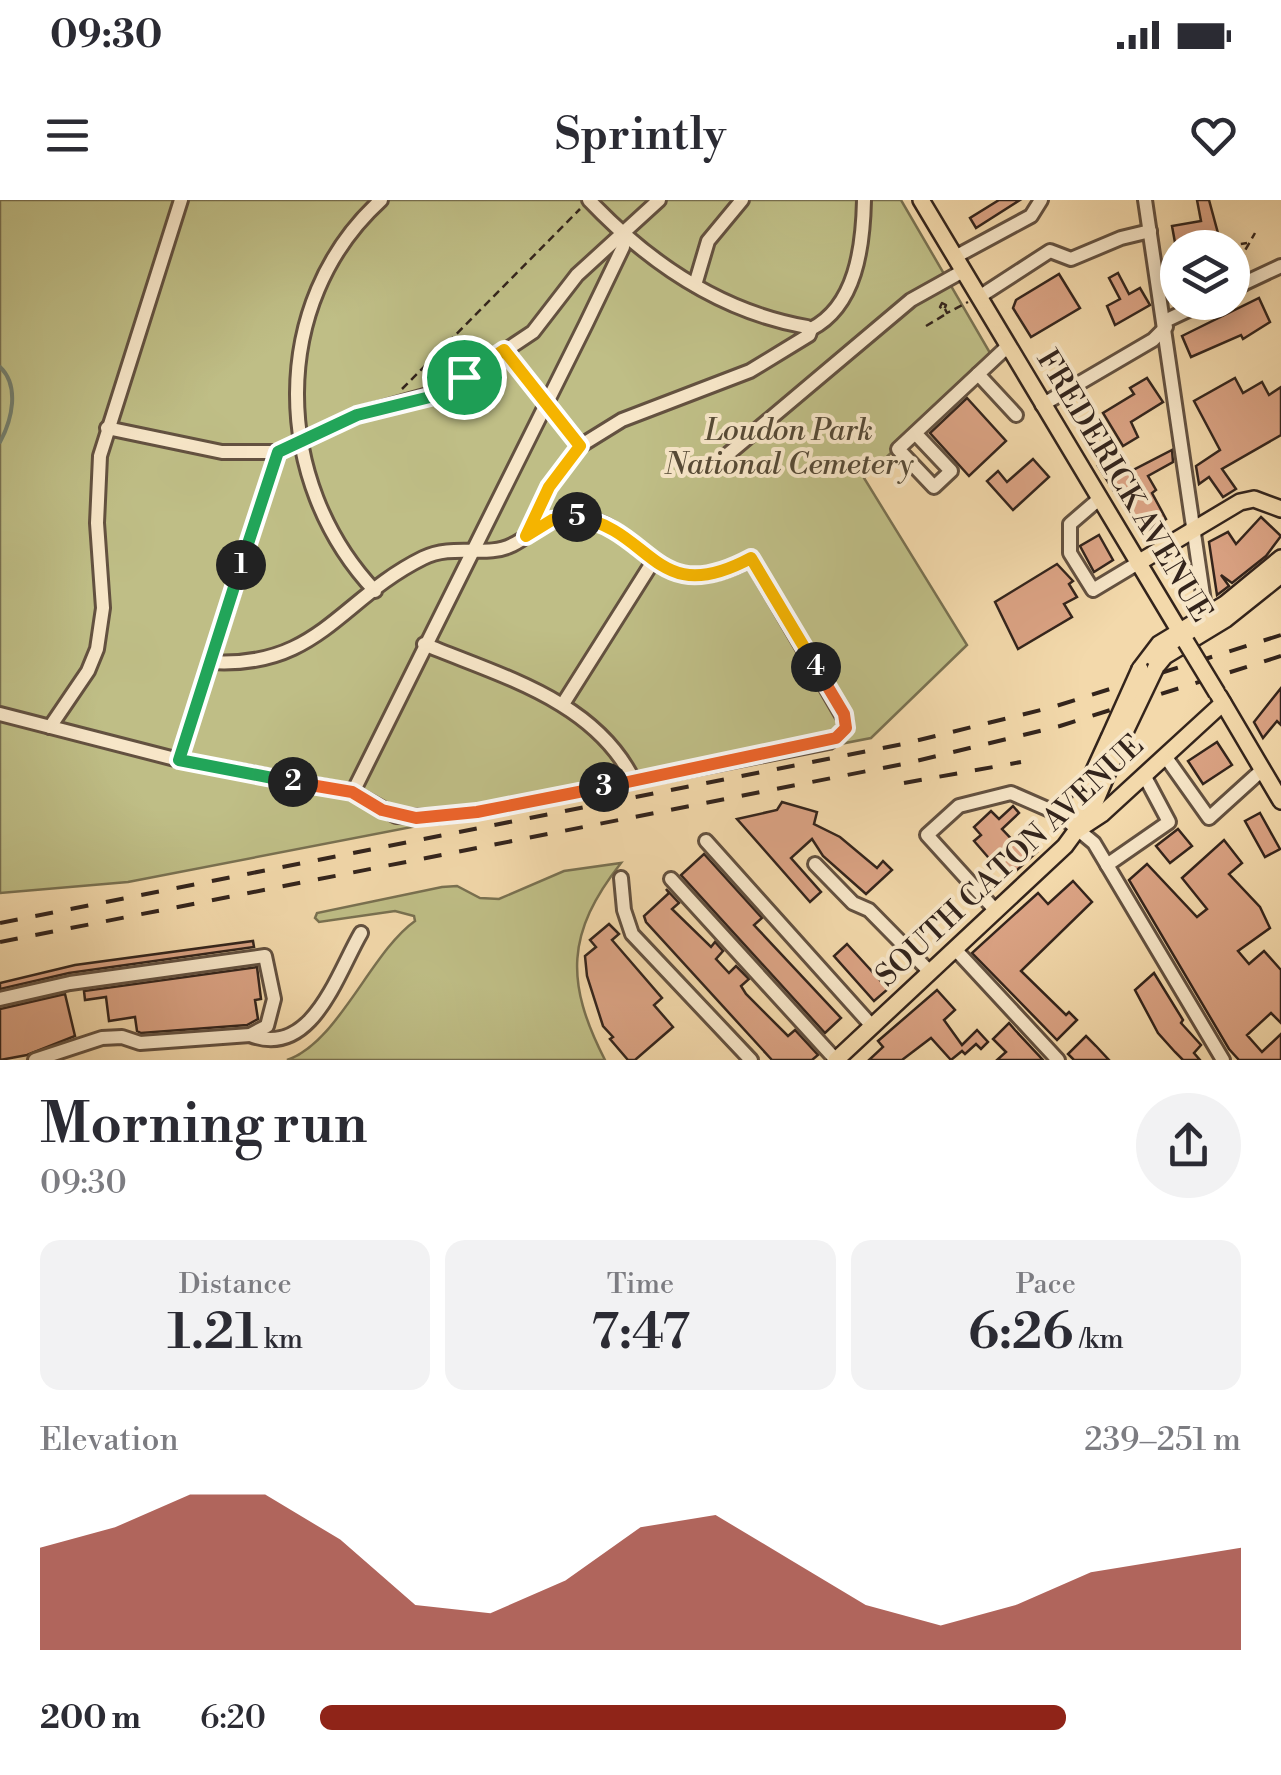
<!DOCTYPE html>
<meta charset="utf-8">
<style>
:root{--surface:#fff;--page:#f2f2f3;--text:#2b2b33;--muted:#7c7c81;--accent:#8f2418}
body{margin:0;font-family:"Libre Bodoni",serif;background:var(--page);color:var(--text);height:100vh;display:flex;flex-direction:column;font-size:38px;white-space:nowrap}
*{box-sizing:border-box;margin:0}
p{font-size:32px;color:var(--muted)}
.icon{flex:none;width:55px;height:55px;fill:none;stroke:currentColor;stroke-width:2;stroke-linecap:round;stroke-linejoin:round}
.map{position:relative;height:860px;overflow:hidden}
.details{display:flex;flex-direction:column;background:var(--surface);flex:1}
.details>*{flex:none}
.tools{position:absolute;left:1160px;top:30px;display:grid;gap:20px}
.tools a{display:grid;place-items:center;width:90px;height:90px;border-radius:50%;background:var(--surface);box-shadow:0 5px 25px #0003;font-size:50px}
.pin{position:absolute;display:grid;place-items:center;width:85px;height:85px;color:#fff;margin:-42px;border:5px solid #fff;border-radius:50%;box-shadow:0 2px 10px #0007}
.km{position:absolute;width:50px;height:50px;margin:-25px;border-radius:50%;background:#222;color:#fff;font-size:28px;line-height:50px;text-align:center}
.round{display:grid;place-items:center;flex:none;width:105px;height:105px;border-radius:52px;background:var(--page)}
.summary{display:flex;align-items:center;justify-content:space-between;height:170px;padding:0 40px}
h1{font-size:55px;font-weight:600;line-height:75px}
.stats{display:grid;grid-template-columns:repeat(3,1fr);gap:15px;height:170px;padding:10px 40px}
.stats div{display:grid;align-content:center;border-radius:20px;background:var(--page);text-align:center}
.stats b{font-size:50px;font-weight:600}
.stats small{font-size:28px;font-weight:400}
.stats p{font-size:28px}
.chart{height:280px;padding:20px 40px}
.chart p{display:flex;justify-content:space-between}
.chart svg{width:100%;height:180px;margin-top:10px;fill:var(--accent);opacity:.7}
ul{padding:0 40px;list-style:none;font-size:32px}
li{display:grid;grid-template-columns:160px 120px 1fr;align-items:center;height:75px}
li i{height:25px;border-radius:12px;background:var(--accent)}
.status{display:flex;justify-content:space-between;align-items:center;height:70px;padding:0 50px;background:var(--surface);direction:ltr}
.status svg{height:28px;fill:currentColor}
header{display:flex;justify-content:space-between;align-items:center;height:130px;padding:0 40px;background:var(--surface);font-size:45px;font-weight:600}
.map>svg:first-child{display:block}
</style>
<div class="status"><b>09:30</b><svg viewBox="0 0 49 12"><path d="M0 12V9h3v3zM5 12V6h3v6zM10 12V3h3v9zM15 12V0h3v12zM26 1h20v11H26zM47 4h2v5h-2z"/></svg></div>
<header><svg class="icon" aria-label="menu" viewBox="0 0 24 24"><path d="M4 6h16M4 12h16M4 18h16"/></svg>Sprintly<svg class="icon" aria-label="heart" viewBox="0 0 24 24"><path d="M12 20l-8-8c-3-5 5-10 8-4 3-6 11-1 8 4z"/></svg></header>
<div class="map">
<svg width="1281" height="860" viewBox="0 0 1281 860">
<rect width="100%" height="100%" fill="#f3d9ab"/>
<filter id="stains"><feTurbulence type="fractalNoise" baseFrequency=".002" numOctaves="4"/><feColorMatrix values="0 0 0 0 .2 0 0 0 0 .09 0 0 0 0 .02 0 0 0 .5 -.17"/></filter>
<radialGradient id="worn" r=".72"><stop offset=".6" stop-color="#630" stop-opacity="0"/><stop offset="1" stop-color="#630" stop-opacity=".3"/></radialGradient>
<g fill="#bfbe86" stroke="#797151" stroke-width="2.5">
<polygon points="0,0 901,0 993,158 864,278 967,445 871,538 128,682 0,693"/>
<path d="M 621,663 C 566,733 565,782 605,860 L 287,860 C 338,843 371,752 415,721 L 414,716 L 395,711 L 319,722 L 315,718 L 317,713 L 442,687 L 457,686 L 480,698 L 499,699 L 564,671 Z"/>
</g>
<g fill="none" stroke-linecap="round" stroke-linejoin="round">
<path stroke="#737f6e" stroke-width="4" d="M 0,167 C 20,186 12,220 0,242"/>
</g>
<g fill="#dba384" stroke="#33241c" stroke-width="2.5">
<polygon points="999,0 1020,0 976,28 970,18"/>
<polygon points="1197,0 1209,0 1222,48 1176,48 1172,26 1201,21"/>
<polygon points="1118,73 1129,94 1140,88 1150,105 1115,125 1107,106 1120,99 1109,78"/>
<polygon points="1059,74 1080,108 1031,137 1013,108 1016,100"/>
<polygon points="1259,98 1270,122 1243,139 1241,135 1191,157 1182,136"/>
<polygon points="1147,178 1163,202 1131,222 1138,237 1123,246 1103,213 1134,194 1130,188"/>
<polygon points="1235,178 1243,193 1262,182 1269,195 1281,187 1281,235 1222,269 1236,289 1223,297 1209,277 1199,284 1196,266 1220,250 1194,201"/>
<polygon points="967,198 1006,241 969,276 930,233"/>
<polygon points="1172,250 1173,262 1148,276 1156,290 1152,293 1166,319 1141,334 1098,266 1118,255 1129,272"/>
<polygon points="1033,259 1049,277 1013,310 987,281 998,271 1007,282"/>
<polygon points="1261,317 1281,336 1266,356 1232,383 1221,375 1229,386 1217,395 1209,342 1228,332 1236,344"/>
<polygon points="1099,335 1113,360 1094,372 1080,346"/>
<polygon points="1057,364 1073,381 1069,384 1077,397 1064,404 1072,417 1018,449 995,402"/>
<polygon points="1281,488 1281,525 1277,521 1263,538 1254,522"/>
<polygon points="1217,542 1232,565 1203,584 1188,561"/>
<polygon points="782,602 817,612 814,624 840,637 877,668 883,661 892,670 866,694 823,656 812,639 791,658 821,692 810,702 737,619 777,610"/>
<polygon points="1013,606 1019,613 1002,629 1020,648 1027,642 1037,652 1007,679 974,641 981,635 974,627 991,611 999,619"/>
<polygon points="1260,613 1280,649 1265,657 1245,621"/>
<polygon points="1178,629 1192,646 1170,663 1156,646"/>
<polygon points="1224,640 1242,663 1229,674 1260,707 1270,728 1238,751 1249,764 1264,751 1281,770 1281,823 1271,813 1247,835 1262,852 1281,834 1281,860 1239,860 1229,849 1129,680 1147,664 1197,717 1207,709 1182,678"/>
<polygon points="704,654 762,718 754,725 841,818 825,833 681,675"/>
<polygon points="1073,681 1092,702 1021,771 1066,815 1069,812 1077,820 1057,840 972,753 1038,693 1048,704"/>
<polygon points="666,689 679,703 672,709 711,747 715,742 723,751 716,759 729,773 736,766 749,779 741,786 746,794 788,836 795,830 818,855 812,860 772,860 646,722 644,716 669,693"/>
<polygon points="609,724 619,734 612,740 662,798 654,805 673,827 635,860 628,860 610,839 613,837 603,826 587,776 585,756 596,747 590,740"/>
<polygon points="253,741 254,747 69,773 0,789 0,783 75,765"/>
<polygon points="847,744 888,789 874,801 834,756"/>
<polygon points="257,767 261,799 255,800 258,819 247,825 141,833 137,831 135,817 109,821 106,797 85,800 84,791"/>
<polygon points="1154,773 1183,820 1181,823 1201,845 1194,853 1200,860 1183,860 1175,852 1158,833 1135,790"/>
<polygon points="937,790 955,810 944,820 962,845 977,830 988,842 981,849 976,844 965,854 962,851 951,860 931,838 902,860 869,860 883,847 878,841"/>
<polygon points="65,794 75,836 27,855 0,860 0,809"/>
<polygon points="1009,823 1015,830 1043,860 997,860 1006,852 993,839"/>
<polygon points="1086,836 1096,846 1109,860 1074,860 1068,854"/>
</g>
<g fill="none" stroke-linecap="round" stroke-linejoin="round">
<defs>
<g id="minor">
<polyline points="1145,0 1206,415"/>
<polyline points="955,57 1031,16 1041,0"/>
<polyline points="1232,67 1242,85"/>
<polyline points="695,85 708,41 742,0"/>
<polyline points="1232,89 1281,66"/>
<polyline points="979,97 1050,51 1071,59 1121,38 1150,31"/>
<polyline points="1165,121 1205,102"/>
<path d="M 811,129 C 856,106 863,47 864,0"/>
<path d="M 505,151 L 580,246 L 622,220 L 750,171 L 809,135 L 811,129 L 807,127 C 721,112 648,62 589,0"/>
<polyline points="978,174 1016,215"/>
<polyline points="1042,205 1153,140 1166,127"/>
<polyline points="107,228 222,252 278,252 357,215 446,190 533,132 577,75 659,0"/>
<polyline points="915,233 951,271 934,287 898,249 1008,146"/>
<polyline points="727,255 911,100 963,71"/>
<polyline points="1099,299 1070,324 1070,353 1093,390 1138,363"/>
<polyline points="527,333 549,287 580,246"/>
<path d="M 375,391 C 272,282 268,103 381,0"/>
<path d="M 424,444 C 500,476 595,500 634,581"/>
<path d="M 210,462 C 318,469 340,399 423,358 C 453,343 487,358 512,345 C 531,336 542,320 565,318 C 643,309 645,415 751,359 L 846,522 L 842,533 L 829,542 L 477,612 L 432,617 L 396,616 L 353,592"/>
<polyline points="563,504 652,363"/>
<polyline points="0,514 179,560 353,592 586,124 623,47 623,36"/>
<polyline points="50,527 88,471 97,449 103,408 97,323 100,256 181,0"/>
<polyline points="1165,556 1209,618 1262,570"/>
<polyline points="179,560 278,252"/>
<polyline points="706,641 872,826"/>
<polyline points="815,664 853,703 869,710 930,772"/>
<polyline points="1107,665 1169,622 1144,575"/>
<polyline points="621,678 624,710 632,734 751,860"/>
<polyline points="671,679 836,860"/>
<polyline points="996,711 927,635 959,606 1011,593 1059,614 1094,643 1223,860"/>
<polyline points="955,749 1058,860"/>
<polyline points="0,799 70,783 265,756 274,799 267,826 250,835 140,843 122,837 102,838 35,860"/>
<path d="M 250,835 C 312,859 337,774 361,733"/>
</g>
<g id="major">
<polyline points="921,0 1186,442"/>
<polyline points="1138,363 1240,302 1254,299 1281,309"/>
<polyline points="1156,467 1165,456 1226,419 1281,375"/>
<polyline points="1140,469 1159,444 1225,404 1281,358"/>
<polyline points="1219,496 1281,601"/>
<polyline points="1082,624 1090,614 1124,534"/>
<polyline points="1076,631 1076,610 1109,538"/>
<polyline points="836,860 1065,646 1076,631 1102,614 1223,503"/>
</g>
</defs>
<use href="#minor" stroke="#635140" stroke-width="18"/>
<use href="#major" stroke="#33241c" stroke-width="20"/>
<g stroke="#33241c" stroke-width="2.5" stroke-dasharray="8 5" stroke-linecap="butt">
<polyline points="1228,46 1247,43"/>
<polyline points="1239,61 1255,33"/>
<polygon points="942,103 946,105 944,110 940,107"/>
<polyline points="945,109 947,113 968,102"/>
<polyline points="926,126 946,114"/>
<polyline points="402,189 580,9"/>
</g>
<use href="#minor" stroke="#f7e6c8" stroke-width="12"/>
<use href="#major" stroke="#f3d9ab" stroke-width="15"/>
<g stroke="#33241c" stroke-width="4" stroke-dasharray="18 18" stroke-linecap="butt">
<polyline points="904,583 1021,562"/>
<polyline points="0,723 903,544 1053,507 1281,435"/>
<polyline points="0,742 908,563 1060,526 1281,456"/>
</g>
<defs>
<g id="major-bridge">
<polyline points="1186,442 1217,493"/>
<polyline points="1124,534 1156,467"/>
<polyline points="1109,538 1140,469"/>
</g>
</defs>
<use href="#major-bridge" stroke="#33241c" stroke-width="20" stroke-linecap="butt"/>
<use href="#major-bridge" stroke="#f3d9ab" stroke-width="15"/>
</g>
<g fill="none" stroke-linecap="round" stroke-linejoin="round">
<defs>
<polyline id="split-1" points="241,365 278,252 357,215 430,197 464,177"/>
<polyline id="split-2" points="241,365 179,560 293,582"/>
<polyline id="split-3" points="293,582 352,592 382,610 416,618 477,612 604,587"/>
<polyline id="split-4" points="604,587 836,538 846,528 844,514 816,467"/>
<path id="split-5" d="M 577,317 C 654,330 654,410 751,358 L 816,467"/>
<polyline id="split-6" points="464,177 504,150 580,246 549,287 526,336 552,320 577,317"/>
</defs>
<use href="#split-1" stroke="#fff" stroke-width="20"/>
<use href="#split-2" stroke="#fff" stroke-width="20"/>
<use href="#split-3" stroke="#fff" stroke-width="20"/>
<use href="#split-4" stroke="#fff" stroke-width="20"/>
<use href="#split-5" stroke="#fff" stroke-width="20"/>
<use href="#split-6" stroke="#fff" stroke-width="20"/>
<use href="#split-1" stroke="#22a559" stroke-width="12"/>
<use href="#split-2" stroke="#22a559" stroke-width="12"/>
<use href="#split-3" stroke="#f0652b" stroke-width="12"/>
<use href="#split-4" stroke="#f0652b" stroke-width="12"/>
<use href="#split-5" stroke="#f5b400" stroke-width="12"/>
<use href="#split-6" stroke="#f5b400" stroke-width="12"/>
</g>
<g text-anchor="middle" dominant-baseline="central" stroke-width="8" stroke-linejoin="round" paint-order="stroke">
<g font-size="30" font-style="italic" fill="#564a36" stroke="#f7e6c8">
<text x="789" y="231">Loudon Park<tspan x="789" dy="34">National Cemetery</tspan></text>
</g>
<g font-size="30" fill="#33241c" stroke="#f7e6c8">
<text transform="translate(1124 286) rotate(59)">FREDERICK AVENUE</text>
<text transform="translate(1010 661) rotate(-43)">SOUTH CATON AVENUE</text>
</g>
</g>
<rect width="100%" height="100%" filter="url(#stains)"/>
<rect width="100%" height="100%" fill="url(#worn)"/>
</svg>
<div class="tools">
<a><svg class="icon" aria-label="layers" viewBox="0 0 24 24"><path d="M12 4l9 5-9 5-9-5zM3 14l9 5 9-5"/></svg></a>
</div>
<div class="pin" style="left:464px;top:177px;background:#1e9e55"><svg class="icon" aria-label="arrive" viewBox="0 0 24 24"><path d="M6 21V4h12l-3 4 3 4H6"/></svg></div>
<b class="km" style="left:241px;top:365px">1</b>
<b class="km" style="left:293px;top:582px">2</b>
<b class="km" style="left:604px;top:587px">3</b>
<b class="km" style="left:816px;top:467px">4</b>
<b class="km" style="left:577px;top:317px">5</b>
</div>
<section class="details">
<div class="summary"><div><h1>Morning run</h1><p>09:30</p></div><a class="round"><svg class="icon" aria-label="share" viewBox="0 0 24 24"><path d="M12 15V3M7 8l5-5 5 5M5 13v7h14v-7"/></svg></a></div>
<div class="stats">
<div><p>Distance</p><b>1.21<small> km</small></b></div>
<div><p>Time</p><b>7:47</b></div>
<div><p>Pace</p><b>6:26<small> /km</small></b></div>
</div>
<div class="chart"><p><span>Elevation</span>239–251 m</p>
<svg viewBox="0 0 160 44" preserveAspectRatio="none"><path d="M0 44V19L10 14L20 6L30 6L40 17L50 33L60 35L70 27L80 14L90 11L100 22L110 33L120 38L130 33L140 25L150 22L160 19V44z"/></svg>
</div>
<ul>
<li><b>200 m</b>6:20<i style="width:81%"></i></li>
</ul>
</section>
